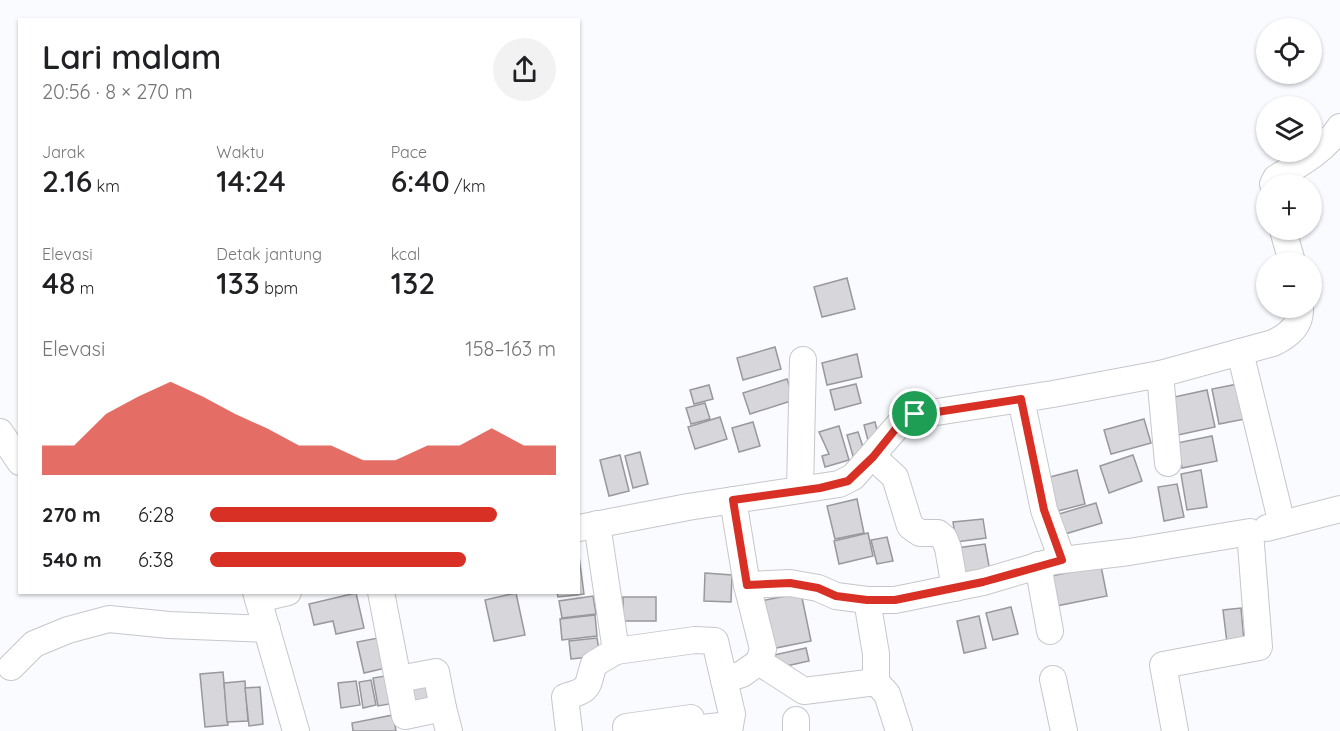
<!DOCTYPE html>
<html lang="id">
<meta charset="utf-8">
<style>
:root{--surface:#fff;--page:#f2f2f2;--text:#202124;--muted:#757577;--accent:#d93025}
body{margin:0;font-family:Quicksand,sans-serif;background:var(--page);color:var(--text);height:100vh;display:flex;flex-direction:column;font-size:22px;white-space:nowrap}
*{box-sizing:border-box;margin:0}
p{font-size:20px;color:var(--muted)}
.icon{flex:none;width:33px;height:33px;fill:none;stroke:currentColor;stroke-width:2;stroke-linecap:round;stroke-linejoin:round}
.map{position:relative;flex:1;overflow:hidden}
.side{position:absolute;left:18px;top:18px;width:562px;height:576px;display:flex;flex-direction:column;background:var(--surface);border-radius:0px;box-shadow:0 2px 4px #0004}
.side>*{flex:none}
.controls{position:absolute;left:1256px;top:18px;display:grid;gap:12px}
.controls a{display:grid;place-items:center;width:66px;height:66px;border-radius:50%;background:var(--surface);box-shadow:0 2px 4px #0004;font-size:30px}
.pin{position:absolute;display:grid;place-items:center;width:51px;height:51px;color:#fff;margin:-26px;border:3px solid #fff;border-radius:50%;box-shadow:0 2px 6px #0007}
.round{display:grid;place-items:center;flex:none;width:63px;height:63px;border-radius:32px;background:var(--page)}
.summary{display:flex;align-items:center;justify-content:space-between;height:102px;padding:0 24px}
h1{font-size:33px;font-weight:600;line-height:45px}
.stats{display:grid;grid-template-columns:repeat(3,1fr);gap:9px;height:102px;padding:6px 24px}
.stats div{display:grid;align-content:center}
.stats b{font-size:30px;font-weight:600}
.stats small{font-size:16px;font-weight:400}
.stats p{font-size:16px}
.chart{height:168px;padding:12px 24px}
.chart p{display:flex;justify-content:space-between}
.chart svg{width:100%;height:108px;margin-top:6px;fill:var(--accent);opacity:.7}
ul{padding:0 24px;list-style:none;font-size:20px}
li{display:grid;grid-template-columns:96px 72px 1fr;align-items:center;height:45px}
li i{height:15px;border-radius:8px;background:var(--accent)}
.map>svg:first-child{display:block}
</style>
<div class="map">
<svg width="1340" height="731" viewBox="0 0 1340 731">
<rect width="100%" height="100%" fill="#f9fbff"/>
<g fill="#d7d6da" stroke="#99989c" stroke-width="1.5">
<polygon points="847,278 855,309 822,317 814,287"/>
<polygon points="775,347 781,369 743,380 737,358"/>
<polygon points="857,354 862,377 827,385 822,363"/>
<polygon points="787,379 794,400 750,414 743,393"/>
<polygon points="856,384 861,403 835,410 830,390"/>
<polygon points="1238,384 1245,419 1219,424 1212,389"/>
<polygon points="709,385 713,399 694,404 690,390"/>
<polygon points="1207,390 1215,427 1173,436 1165,399"/>
<polygon points="705,403 710,419 691,424 686,408"/>
<polygon points="720,417 727,439 695,449 688,427"/>
<polygon points="1144,419 1151,443 1111,454 1104,430"/>
<polygon points="753,422 760,446 739,452 732,428"/>
<polygon points="875,422 881,445 870,448 864,425"/>
<polygon points="839,426 849,460 825,467 822,456 829,454 819,432"/>
<polygon points="858,432 865,453 853,456 847,435"/>
<polygon points="1212,436 1217,461 1182,468 1177,443"/>
<polygon points="640,452 648,484 633,488 625,456"/>
<polygon points="620,455 629,491 609,496 600,460"/>
<polygon points="1133,455 1142,481 1109,493 1100,466"/>
<polygon points="1077,470 1085,504 1050,513 1042,479"/>
<polygon points="1201,470 1207,507 1187,510 1181,474"/>
<polygon points="1177,484 1184,517 1164,521 1158,487"/>
<polygon points="857,499 864,533 835,539 827,506"/>
<polygon points="1096,503 1102,523 1065,534 1059,514"/>
<polygon points="983,519 986,538 956,542 953,522"/>
<polygon points="868,533 873,556 839,564 834,541"/>
<polygon points="887,537 893,561 877,564 871,540"/>
<polygon points="985,544 991,577 963,582 957,548"/>
<polygon points="579,556 584,594 558,597 557,592 579,592"/>
<polygon points="1101,566 1107,596 1056,606 1051,576"/>
<polygon points="705,573 732,575 731,602 704,601"/>
<polygon points="356,593 364,628 336,634 333,621 314,625 309,604"/>
<polygon points="516,593 525,635 494,641 485,600"/>
<polygon points="801,593 811,641 771,649 761,601"/>
<polygon points="593,596 596,614 562,618 559,601"/>
<rect x="623" y="597" width="33" height="24"/>
<polygon points="1011,607 1018,634 993,640 986,613"/>
<polygon points="1241,608 1244,641 1227,643 1223,610"/>
<polygon points="595,615 597,636 562,640 560,619"/>
<polygon points="979,616 986,648 964,653 957,621"/>
<polygon points="383,637 390,667 364,673 357,642"/>
<polygon points="597,638 600,656 571,659 569,641"/>
<polygon points="806,648 809,661 777,668 774,655"/>
<polygon points="223,672 228,725 205,727 200,674"/>
<polygon points="391,675 395,703 378,706 373,678"/>
<polygon points="371,680 376,705 363,708 359,682"/>
<polygon points="245,681 248,721 227,722 224,683"/>
<polygon points="356,681 360,705 341,708 338,683"/>
<polygon points="432,682 436,705 407,710 403,686"/>
<polygon points="260,687 263,724 249,726 245,688"/>
<polygon points="393,715 396,731 353,731 352,723"/>
</g>
<g fill="none" stroke-linecap="round" stroke-linejoin="round">
<defs>
<g id="minor">
<path d="M 1273,184 L 1276,178 C 1300,164 1324,151 1340,127"/>
<polyline points="1283,230 1292,262"/>
<polyline points="1240,352 1282,524"/>
<polyline points="1160,374 1168,463"/>
<polyline points="1021,399 1044,510 1062,559"/>
<polyline points="0,432 20,462"/>
<polyline points="873,457 895,477 910,526 920,533 938,533 944,538 948,548 955,588"/>
<polyline points="800,489 803,360"/>
<polyline points="597,524 616,651 695,640 715,641 724,680"/>
<path d="M 579,528 L 688,507 L 839,484 L 853,477 L 902,421 L 911,416 L 1053,394 L 1160,374 L 1273,343 C 1288,336 1301,326 1300,308"/>
<polyline points="1267,528 1340,509"/>
<polyline points="1038,565 1050,631"/>
<polyline points="747,585 790,583 818,588 836,596 867,600 895,600 983,582 1054,561 1129,552 1250,532 1259,647 1163,665 1175,731"/>
<polyline points="256,592 296,731"/>
<polyline points="381,592 405,716 443,708 449,731"/>
<polyline points="258,599 288,592"/>
<polyline points="867,600 876,654 876,682"/>
<polyline points="759,662 804,691 876,682 887,694 899,731"/>
<polyline points="11,667 34,644 68,630 109,619 169,625 267,629"/>
<polyline points="399,679 436,672 443,708"/>
<polyline points="1053,679 1064,731"/>
<path d="M 569,731 L 565,697 C 592,689 586,688 594,664 L 616,651"/>
<polyline points="627,731 626,727 691,718 693,729 730,725"/>
<polyline points="729,731 732,714 724,680 742,674 759,662 763,649 747,585 733,500"/>
<polyline points="796,731 796,720"/>
</g>
</defs>
<use href="#minor" stroke="#c5c7cb" stroke-width="28"/>
<use href="#minor" stroke="#fff" stroke-width="26"/>
</g>
<g fill="none" stroke-linecap="round" stroke-linejoin="round">
<defs>
<polygon id="route" points="1021,399 1044,510 1062,560 983,582 895,600 867,600 836,596 818,588 790,583 747,585 733,500 820,488 848,481 873,457 902,421 911,416"/>
</defs>
<use href="#route" stroke="#fff" stroke-width="12"/>
<use href="#route" stroke="#d93025" stroke-width="8"/>
</g>
</svg>
<div class="controls">
<a><svg class="icon" aria-label="locate" viewBox="0 0 24 24"><circle cx="12" cy="12" r="6"/><path d="M12 2v4M12 18v4M2 12h4M18 12h4"/></svg></a>
<a><svg class="icon" aria-label="layers" viewBox="0 0 24 24"><path d="M12 4l9 5-9 5-9-5zM3 14l9 5 9-5"/></svg></a>
<a>+</a>
<a>−</a>
</div>
<div class="pin" style="left:915px;top:414px;background:#1e9e55"><svg class="icon" aria-label="arrive" viewBox="0 0 24 24"><path d="M6 21V4h12l-3 4 3 4H6"/></svg></div>
<section class="side">
<div class="summary"><div><h1>Lari malam</h1><p>20:56 · 8 × 270 m</p></div><a class="round"><svg class="icon" aria-label="share" viewBox="0 0 24 24"><path d="M12 15V3M7 8l5-5 5 5M5 13v7h14v-7"/></svg></a></div>
<div class="stats">
<div><p>Jarak</p><b>2.16<small> km</small></b></div>
<div><p>Waktu</p><b>14:24</b></div>
<div><p>Pace</p><b>6:40<small> /km</small></b></div>
</div>
<div class="stats">
<div><p>Elevasi</p><b>48<small> m</small></b></div>
<div><p>Detak jantung</p><b>133<small> bpm</small></b></div>
<div><p>kcal</p><b>132</b></div>
</div>
<div class="chart"><p><span>Elevasi</span>158–163 m</p>
<svg viewBox="0 0 160 44" preserveAspectRatio="none"><path d="M0 44V32L10 32L20 19L30 12L40 6L50 12L60 19L70 25L80 32L90 32L100 38L110 38L120 32L130 32L140 25L150 32L160 32V44z"/></svg>
</div>
<ul>
<li><b>270 m</b>6:28<i style="width:83%"></i></li>
<li><b>540 m</b>6:38<i style="width:74%"></i></li>
</ul>
</section>
</div>
